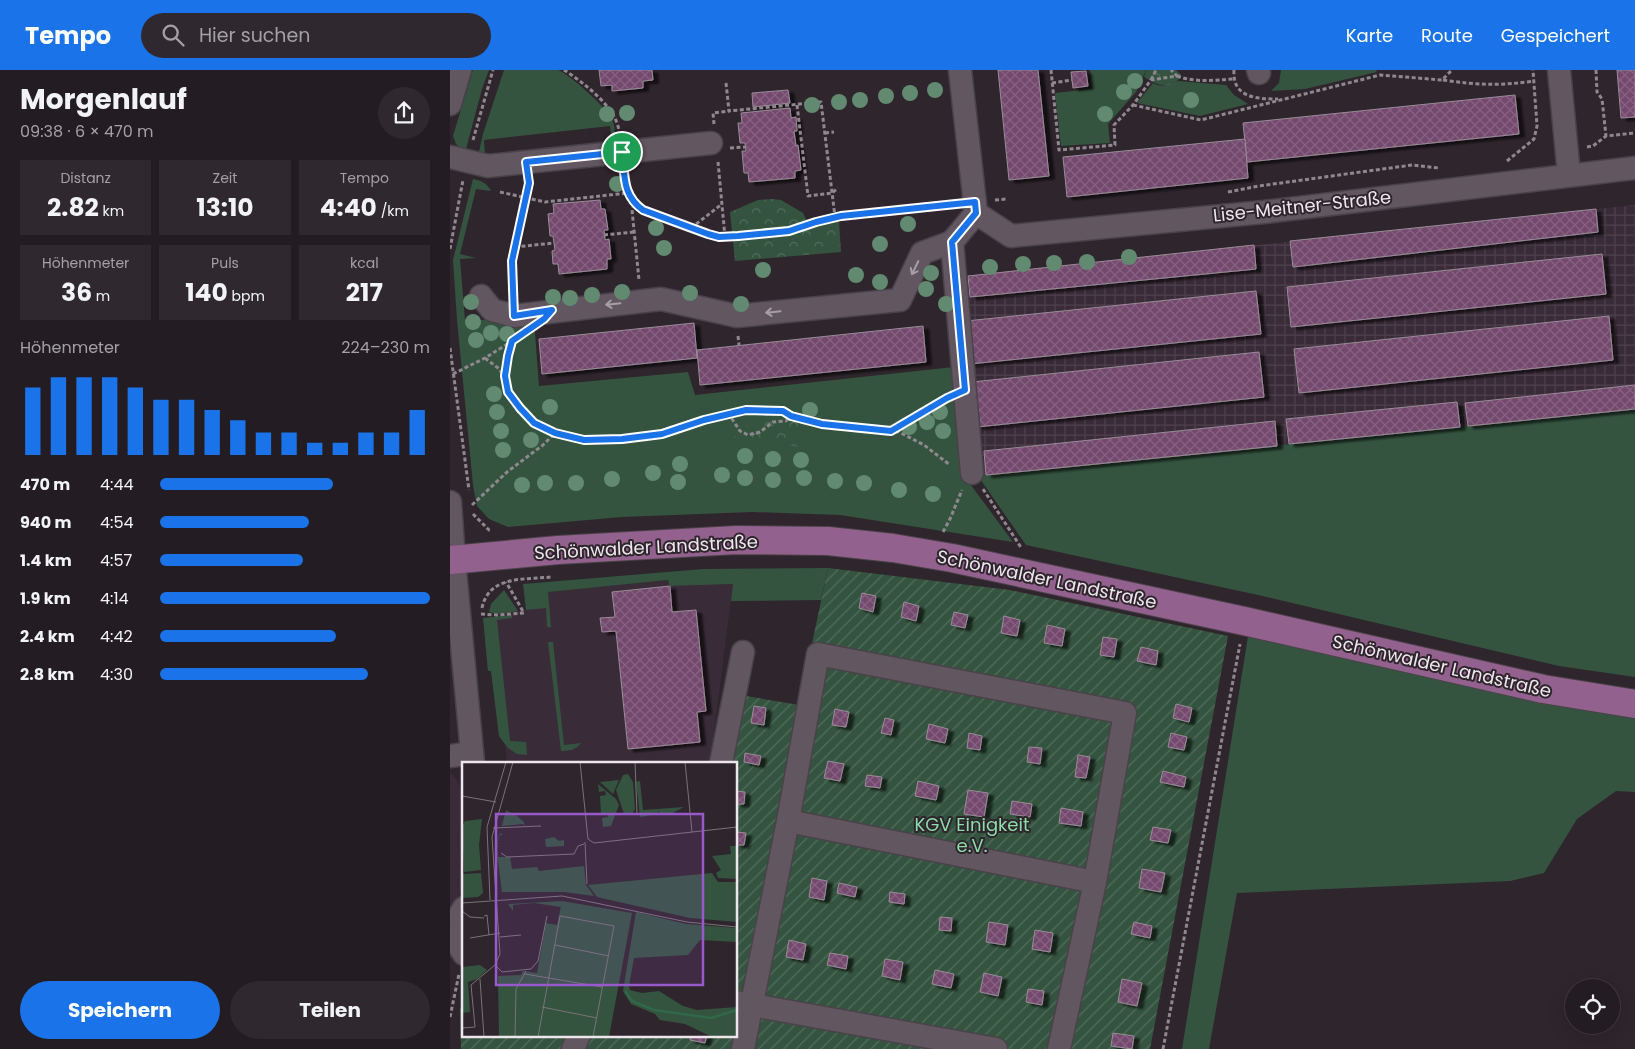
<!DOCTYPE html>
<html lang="de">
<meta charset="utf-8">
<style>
:root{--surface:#231c22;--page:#2f292f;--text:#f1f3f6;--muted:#a3a1a5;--line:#403a40;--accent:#1a73e8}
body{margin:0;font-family:Poppins,sans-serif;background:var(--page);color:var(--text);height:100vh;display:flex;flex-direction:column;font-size:19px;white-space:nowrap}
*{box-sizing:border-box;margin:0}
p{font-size:16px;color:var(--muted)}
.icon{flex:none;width:28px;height:28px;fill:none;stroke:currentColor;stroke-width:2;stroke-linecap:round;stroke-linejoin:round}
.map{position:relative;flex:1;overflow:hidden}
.sheet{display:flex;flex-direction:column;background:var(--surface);width:450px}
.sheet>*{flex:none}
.buttons{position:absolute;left:1115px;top:909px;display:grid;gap:10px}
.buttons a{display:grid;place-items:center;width:55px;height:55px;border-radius:50%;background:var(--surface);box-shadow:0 5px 20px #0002,0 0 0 1px var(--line);font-size:25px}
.pin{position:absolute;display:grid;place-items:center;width:42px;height:42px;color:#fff;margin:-21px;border:2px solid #fff;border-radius:50%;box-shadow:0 1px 5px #0007}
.round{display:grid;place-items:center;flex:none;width:52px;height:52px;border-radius:26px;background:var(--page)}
.overview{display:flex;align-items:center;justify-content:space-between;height:85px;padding:0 20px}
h1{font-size:28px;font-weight:700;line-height:38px}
.stats{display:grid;grid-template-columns:repeat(3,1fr);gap:8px;height:85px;padding:5px 20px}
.stats div{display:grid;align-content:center;border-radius:0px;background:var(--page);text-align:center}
.stats b{font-size:25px;font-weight:700}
.stats small{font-size:14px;font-weight:400}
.stats p{font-size:14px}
.chart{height:140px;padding:10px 20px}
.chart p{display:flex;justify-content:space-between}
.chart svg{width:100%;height:90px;margin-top:5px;stroke:var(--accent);stroke-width:6}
.action{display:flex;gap:10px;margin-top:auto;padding:10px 20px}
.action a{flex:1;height:58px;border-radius:30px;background:var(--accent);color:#fff;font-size:20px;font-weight:700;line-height:58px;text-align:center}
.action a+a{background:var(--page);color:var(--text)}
ul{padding:0 20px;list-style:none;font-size:16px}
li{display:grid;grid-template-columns:80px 60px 1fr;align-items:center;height:38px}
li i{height:12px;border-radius:6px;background:var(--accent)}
header{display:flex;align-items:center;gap:30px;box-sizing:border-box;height:70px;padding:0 25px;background:var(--accent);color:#fff}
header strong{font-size:24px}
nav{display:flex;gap:28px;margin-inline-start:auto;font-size:18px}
.search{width:350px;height:45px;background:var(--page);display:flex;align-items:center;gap:12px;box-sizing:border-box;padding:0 18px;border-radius:28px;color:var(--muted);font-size:19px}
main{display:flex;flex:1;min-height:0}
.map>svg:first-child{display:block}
</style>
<header>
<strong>Tempo</strong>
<div class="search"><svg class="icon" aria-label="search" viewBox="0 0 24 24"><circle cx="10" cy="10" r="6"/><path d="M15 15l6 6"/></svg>Hier suchen</div>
<nav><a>Karte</a><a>Route</a><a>Gespeichert</a></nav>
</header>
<main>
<section class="sheet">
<div class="overview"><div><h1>Morgenlauf</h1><p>09:38 · 6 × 470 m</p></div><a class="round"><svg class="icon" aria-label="share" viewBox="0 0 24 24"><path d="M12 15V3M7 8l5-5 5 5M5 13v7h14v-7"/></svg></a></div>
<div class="stats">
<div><p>Distanz</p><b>2.82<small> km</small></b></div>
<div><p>Zeit</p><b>13:10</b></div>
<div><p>Tempo</p><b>4:40<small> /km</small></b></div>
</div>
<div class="stats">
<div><p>Höhenmeter</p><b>36<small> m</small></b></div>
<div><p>Puls</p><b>140<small> bpm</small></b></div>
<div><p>kcal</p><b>217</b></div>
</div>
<div class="chart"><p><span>Höhenmeter</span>224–230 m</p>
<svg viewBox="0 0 160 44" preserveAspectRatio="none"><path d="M5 44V11M15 44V6M25 44V6M35 44V6M45 44V11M55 44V17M65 44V17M75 44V22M85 44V27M95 44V33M105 44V33M115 44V38M125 44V38M135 44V33M145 44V33M155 44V22"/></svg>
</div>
<ul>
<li><b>470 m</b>4:44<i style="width:64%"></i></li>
<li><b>940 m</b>4:54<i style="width:55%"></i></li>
<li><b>1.4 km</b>4:57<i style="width:53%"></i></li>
<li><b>1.9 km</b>4:14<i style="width:100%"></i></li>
<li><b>2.4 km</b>4:42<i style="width:65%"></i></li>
<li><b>2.8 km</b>4:30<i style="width:77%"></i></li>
</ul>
<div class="action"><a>Speichern</a><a>Teilen</a></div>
</section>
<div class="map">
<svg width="1185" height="979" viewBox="0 0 1185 979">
<defs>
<pattern id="industrial-grid" width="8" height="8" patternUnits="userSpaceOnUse" patternTransform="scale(1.25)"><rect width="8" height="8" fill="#3a2b38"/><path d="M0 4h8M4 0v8" fill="none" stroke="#4d404b"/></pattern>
<pattern id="forest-crowns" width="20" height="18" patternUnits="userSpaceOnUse" patternTransform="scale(1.25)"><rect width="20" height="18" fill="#345440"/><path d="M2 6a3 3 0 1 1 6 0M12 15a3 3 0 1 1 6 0" fill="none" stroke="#526d5c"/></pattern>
<pattern id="garden-furrows" width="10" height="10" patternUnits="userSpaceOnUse" patternTransform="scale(1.25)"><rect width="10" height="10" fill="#345440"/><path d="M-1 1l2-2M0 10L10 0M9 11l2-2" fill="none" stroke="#526d5c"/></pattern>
<pattern id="building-cross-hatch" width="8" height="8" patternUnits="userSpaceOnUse" patternTransform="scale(1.25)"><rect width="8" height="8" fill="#73486d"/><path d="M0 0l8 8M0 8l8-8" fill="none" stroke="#876282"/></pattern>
<filter id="shadow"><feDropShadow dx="5.5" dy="3" stdDeviation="1" flood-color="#0009"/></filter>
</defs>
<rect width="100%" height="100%" fill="#2f252d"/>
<g fill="#3a2b38">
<polygon points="219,510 220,516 283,514 260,693 57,693 55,675 49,666 41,601 38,601 33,548 46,547 47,544 99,537 97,522"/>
<polygon points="0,702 8,712 12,723 14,746 14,808 8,830 0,841"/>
</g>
<polygon fill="url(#industrial-grid)" points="1185,135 1185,339 515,407 496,208"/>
<g fill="#345440">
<polygon points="23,0 39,0 32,19 15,83 6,74 3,66"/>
<path d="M 54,0 C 65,0 100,0 108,0 C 119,4 157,38 162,49 C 165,56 165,64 166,72 L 162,72 L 160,56 L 34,70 L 35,86 L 28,86 L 33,64 Z"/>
<polygon points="640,0 696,0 686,22 658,54 660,73 611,76 605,23 642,19"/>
<polygon points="831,0 926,0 927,2 855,19 821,21 829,13"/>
<path d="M 728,11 L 776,15 L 784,25 L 798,34 L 750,46 L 687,33 L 703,13 C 712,18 720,15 728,11 Z"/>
<path d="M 23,109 C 32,111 37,113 41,121 L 26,119 L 10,184 L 26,188 L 10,189 L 15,250 L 84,250 L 89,316 L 238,302 L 245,325 L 504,297 L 515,407 L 563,472 L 390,445 L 302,442 L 172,447 L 58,457 L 39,449 L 27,436 L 23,415 L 7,250 L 3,190 Z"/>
<polygon points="1185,339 1185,607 1109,596 808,525 576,475 528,406"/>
<polygon points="378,498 371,530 281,531 283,514 220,516 218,510 98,522 101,557 97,557 96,538 76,540 73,514 253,499"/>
<polygon points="54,520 68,541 47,544 39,542 41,534"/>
<polygon points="62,545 62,548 47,550 60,671 76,672 77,685 67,684 58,678 49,666 41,601 38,601 33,548"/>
<polygon points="799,560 1185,642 1185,722 1166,721 1127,749 1094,803 1060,811 787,823 759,979 732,979"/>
<path d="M 98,572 L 103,572 L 114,675 L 131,673 C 126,680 119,681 111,681 Z"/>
</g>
<g fill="url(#forest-crowns)">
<path d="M 696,0 L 726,0 L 731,5 C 723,22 707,15 694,7 Z"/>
<polygon points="322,129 331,130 353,143 360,158 389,151 391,182 285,191 280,142 308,130"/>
<polygon points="321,350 354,353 350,377 284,368 292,357"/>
</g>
<polygon fill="url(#garden-furrows)" points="378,498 560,520 778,566 700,979 11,979 10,940 14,929 14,965 286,965 286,693 277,693 290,625 349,635"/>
<g fill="url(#building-cross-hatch)" stroke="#9a8c97" filter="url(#shadow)">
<polygon points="149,0 202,0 203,10 193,11 193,18 162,21 162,15 151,16"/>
<polygon points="548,0 588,0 599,106 559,110"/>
<polygon points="1167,0 1185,0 1185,47 1171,48"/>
<polygon points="636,1 638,16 623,18 621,2"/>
<polygon points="338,20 340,33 303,37 302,23"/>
<polygon points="1065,25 1069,64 797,92 793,53"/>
<polygon points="340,38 341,48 346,47 347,61 344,61 346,76 348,75 351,100 345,101 345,108 299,112 298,103 294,103 292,81 296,81 295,73 290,73 288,53 292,53 291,43"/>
<polygon points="795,69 798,108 617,127 613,87"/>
<polygon points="150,130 151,139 155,139 158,160 154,160 155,170 159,169 161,189 157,189 157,199 109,204 108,194 103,194 102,181 105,180 103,166 100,166 98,144 104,143 103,134"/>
<polygon points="1146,139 1148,162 843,197 840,171"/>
<polygon points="804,175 806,199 520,227 518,206"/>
<polygon points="1152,184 1156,224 841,257 837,217"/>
<polygon points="806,221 811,264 520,294 516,251"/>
<polygon points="1159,246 1163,290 849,323 844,279"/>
<polygon points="244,253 247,288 92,304 89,269"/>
<polygon points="473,256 476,292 250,315 247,280"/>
<polygon points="809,282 814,327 527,357 522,312"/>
<polygon points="1185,315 1185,339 1018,356 1015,333"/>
<polygon points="1007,332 1010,357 839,374 836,349"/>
<polygon points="825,351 827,376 536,405 534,381"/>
<polygon points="220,516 222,542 246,540 256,641 247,642 250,672 178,679 166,561 152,562 150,548 165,547 162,522"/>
<polygon points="412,523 426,526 423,542 409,538"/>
<polygon points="454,532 469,536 466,551 451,547"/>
<polygon points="504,542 518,545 515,558 501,555"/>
<polygon points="554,546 570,550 567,566 551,563"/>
<polygon points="597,555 615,559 612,576 594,573"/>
<polygon points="653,567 667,569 664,587 650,585"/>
<polygon points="691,577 708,581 706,595 687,591"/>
<polygon points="726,634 742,638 739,652 723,648"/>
<polygon points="304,636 316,638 314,655 301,653"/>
<polygon points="385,639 399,642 396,657 382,655"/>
<polygon points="435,648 444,650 441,665 431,663"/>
<polygon points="479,654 498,659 495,673 476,669"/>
<polygon points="519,663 532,666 530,680 517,678"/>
<polygon points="721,663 737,667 734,680 718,677"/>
<polygon points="579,677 592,678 590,694 577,692"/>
<polygon points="295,683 311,686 309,695 294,692"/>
<polygon points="628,685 640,687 636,708 625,707"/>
<polygon points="378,691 394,694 390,711 374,708"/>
<polygon points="713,701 736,707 734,717 710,712"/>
<polygon points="417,705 432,707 430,718 415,716"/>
<polygon points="468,711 489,716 486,730 465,726"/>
<polygon points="518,720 538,723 534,747 514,744"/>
<polygon points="286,721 295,722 294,734 286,734"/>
<polygon points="562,731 582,734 580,747 560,744"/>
<polygon points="611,738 633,742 631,756 609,753"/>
<polygon points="703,757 721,760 718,773 700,770"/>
<polygon points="286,762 296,763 294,775 286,775"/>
<polygon points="692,799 715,803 711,822 689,818"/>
<polygon points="362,808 377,811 374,830 359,827"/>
<polygon points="389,813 407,817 405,827 387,823"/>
<polygon points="440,822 455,824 454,834 439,832"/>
<polygon points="490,847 502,848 501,861 489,860"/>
<polygon points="539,852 558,855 555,875 536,872"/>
<polygon points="684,852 702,856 700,868 681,864"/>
<polygon points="585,860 603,863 600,882 582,879"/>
<polygon points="339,870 356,874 353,890 336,887"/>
<polygon points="380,883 398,886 396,899 377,895"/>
<polygon points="435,889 453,892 450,910 432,906"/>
<polygon points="485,900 504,904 501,918 482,914"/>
<polygon points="534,903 552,907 548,926 530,922"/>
<polygon points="672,909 692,913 687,936 668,932"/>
<polygon points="578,919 594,921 592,935 576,932"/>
<polygon points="663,963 684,966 682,979 661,976"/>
<polygon points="241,965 257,965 255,973 240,970"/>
</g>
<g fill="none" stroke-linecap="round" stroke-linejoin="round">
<defs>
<g id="minor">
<polyline points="510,0 526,143"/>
<polyline points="808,0 809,3"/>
<polyline points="1109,0 1119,105"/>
<polyline points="0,34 10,0"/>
<polyline points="0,87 38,96 261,73"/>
<polyline points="526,143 561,166 814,142 1185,98"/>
<polyline points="31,226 42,240 64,246 211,229 287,246 450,230 472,183 502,172"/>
<polyline points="522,403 502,172 526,143"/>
<polyline points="0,432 4,490 23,693"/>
<polyline points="0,686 22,683"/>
<polyline points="271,693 293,582"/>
<polyline points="338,751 645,812"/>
<polyline points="0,860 14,838"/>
<polyline points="0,863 14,884"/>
<polyline points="286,932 546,979"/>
<polyline points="123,979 129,965"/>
<polyline points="293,979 338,751 368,584 675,643 645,812 609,979"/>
</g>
<polyline id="major" points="0,490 108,480 286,470 378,471 443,478 502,488 794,551 1093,619 1185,634"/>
</defs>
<use href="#minor" stroke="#4a4249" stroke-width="25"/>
<use href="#major" stroke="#4a4249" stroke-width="30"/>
<g stroke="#90888f" stroke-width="3" stroke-dasharray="4 2.5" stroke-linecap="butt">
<path d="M 114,0 C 134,13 166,37 169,61"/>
<polyline points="601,0 609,80 665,75 664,55 683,35 701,10 727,6 721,0"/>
<path d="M 784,0 C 782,28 807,29 828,29"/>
<polyline points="1146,0 1147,22 1152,29 1156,66 1185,63"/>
<path d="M 727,6 C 746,13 765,10 784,9"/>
<polyline points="701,10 706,0"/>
<path d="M 993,10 C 1026,15 1051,16 1084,11"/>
<polyline points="276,13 279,41 371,32 385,147"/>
<polyline points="602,13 622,10"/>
<polyline points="347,35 358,126 382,123 388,118"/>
<polyline points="683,35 751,50 930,5 992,10 1002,0"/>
<polyline points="264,54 263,43 279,41"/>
<polyline points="375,63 384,62"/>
<polyline points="23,70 43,0"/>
<polyline points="1137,77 1143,76 1156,66"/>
<polyline points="280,78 295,77"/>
<polyline points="1057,91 1084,69 1087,56 1083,0"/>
<polyline points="268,92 275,167"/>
<path d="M 174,102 C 175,112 176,123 183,132 C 192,144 242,158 258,164 C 283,170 314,167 338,161 C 356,158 372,149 389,146 C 427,141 466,139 504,135"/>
<polyline points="50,122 95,132 178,123"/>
<polyline points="778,122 809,116 962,95 989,98"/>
<polyline points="545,130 556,129"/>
<polyline points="184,134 182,140 189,210"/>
<polyline points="241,158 272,134"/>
<polyline points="154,165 184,162"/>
<polyline points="65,177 104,173"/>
<polyline points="0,179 13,110"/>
<polyline points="63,224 62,191 79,112"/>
<polyline points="288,266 289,275"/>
<polyline points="0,278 19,420"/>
<polyline points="35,288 48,298 55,307 58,322 69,338 84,353 115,366 134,370 172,369 212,364 278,343 296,340 317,339 333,341 341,346 372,354 449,362 474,375 500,395"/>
<polyline points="3,304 35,288 67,268"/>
<polyline points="55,307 58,286 62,272"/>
<polyline points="278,343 290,361 298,365 310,362 323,352 336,351 341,346"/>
<polyline points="441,361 494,330"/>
<polyline points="533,419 572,479"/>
<polyline points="22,435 57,402 93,375 105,363"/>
<polyline points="23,444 39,460 42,461"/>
<polyline points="493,462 500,449 512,420"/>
<path d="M 32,538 C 39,505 74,510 101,507"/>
<polyline points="31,544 47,545 74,543 56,512"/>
<polyline points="0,947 9,904"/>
<polyline points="713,979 790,574"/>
</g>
<use href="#minor" stroke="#625660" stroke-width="22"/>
<use href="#major" stroke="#93618d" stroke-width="28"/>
</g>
<g fill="#628a71">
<circle cx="685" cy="11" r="8"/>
<circle cx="485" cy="20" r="8"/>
<circle cx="674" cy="22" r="8"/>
<circle cx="460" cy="23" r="8"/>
<circle cx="436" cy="26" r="8"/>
<circle cx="410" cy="30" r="8"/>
<circle cx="741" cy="30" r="8"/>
<circle cx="389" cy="32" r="8"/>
<circle cx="362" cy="35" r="8"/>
<circle cx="177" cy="43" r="8"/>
<circle cx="157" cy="44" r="8"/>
<circle cx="655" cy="44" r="8"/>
<circle cx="167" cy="114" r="8"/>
<circle cx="458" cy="154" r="8"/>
<circle cx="206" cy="158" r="8"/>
<circle cx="430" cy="174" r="8"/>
<circle cx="214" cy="178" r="8"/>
<circle cx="679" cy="187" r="8"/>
<circle cx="637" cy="192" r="8"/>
<circle cx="604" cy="193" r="8"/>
<circle cx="573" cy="194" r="8"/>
<circle cx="540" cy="197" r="8"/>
<circle cx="313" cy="200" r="8"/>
<circle cx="481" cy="203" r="8"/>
<circle cx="406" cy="205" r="8"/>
<circle cx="430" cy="212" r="8"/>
<circle cx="476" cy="219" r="8"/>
<circle cx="172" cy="222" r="8"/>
<circle cx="240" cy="223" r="8"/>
<circle cx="142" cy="225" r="8"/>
<circle cx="103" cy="227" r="8"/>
<circle cx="120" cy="228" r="8"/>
<circle cx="21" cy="232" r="8"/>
<circle cx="291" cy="234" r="8"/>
<circle cx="496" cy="234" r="8"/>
<circle cx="23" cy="252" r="8"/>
<circle cx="41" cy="263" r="8"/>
<circle cx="57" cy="264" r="8"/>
<circle cx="26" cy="270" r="8"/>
<circle cx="44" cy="324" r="8"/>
<circle cx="100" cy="337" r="8"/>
<circle cx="360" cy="340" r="8"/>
<circle cx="47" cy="342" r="8"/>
<circle cx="490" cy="342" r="8"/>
<circle cx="477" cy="352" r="8"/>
<circle cx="459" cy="357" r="8"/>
<circle cx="51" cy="361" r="8"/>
<circle cx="493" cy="361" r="8"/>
<circle cx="81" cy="370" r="8"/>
<circle cx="53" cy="380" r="8"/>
<circle cx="295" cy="386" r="8"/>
<circle cx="323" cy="389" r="8"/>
<circle cx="351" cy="390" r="8"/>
<circle cx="230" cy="394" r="8"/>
<circle cx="203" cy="403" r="8"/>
<circle cx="272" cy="405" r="8"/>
<circle cx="295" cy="408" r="8"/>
<circle cx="354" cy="408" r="8"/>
<circle cx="162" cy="409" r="8"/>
<circle cx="323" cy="410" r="8"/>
<circle cx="385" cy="411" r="8"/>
<circle cx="228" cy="412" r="8"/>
<circle cx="95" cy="413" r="8"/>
<circle cx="126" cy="413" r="8"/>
<circle cx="414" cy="413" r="8"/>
<circle cx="72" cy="415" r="8"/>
<circle cx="449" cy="420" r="8"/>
<circle cx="483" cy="424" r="8"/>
</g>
<defs><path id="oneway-shaft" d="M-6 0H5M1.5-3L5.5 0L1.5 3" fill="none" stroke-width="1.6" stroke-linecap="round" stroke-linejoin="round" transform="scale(1.25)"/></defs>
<g stroke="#a89ea6">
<use href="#oneway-shaft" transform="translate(465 198) rotate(116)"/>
<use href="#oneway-shaft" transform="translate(163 234) rotate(174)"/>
<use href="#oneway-shaft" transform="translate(323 242) rotate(174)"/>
</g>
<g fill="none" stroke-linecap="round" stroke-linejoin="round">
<defs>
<path id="route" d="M 172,82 C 175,106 172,125 193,140 L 258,164 L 269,167 L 288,166 L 339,161 L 366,152 L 391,146 L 525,132 L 526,143 L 502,172 L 515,320 L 497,328 L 441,361 L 372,354 L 341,346 L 333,341 L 296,340 L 254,350 L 212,364 L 172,369 L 134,370 L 105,363 L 84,353 L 70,338 L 58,322 L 55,306 L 58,286 L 62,271 L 94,249 L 102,240 L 64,246 L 62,191 L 79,113 L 76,92 Z"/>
</defs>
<use href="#route" stroke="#fff" stroke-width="10"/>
<use href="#route" stroke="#1a73e8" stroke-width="6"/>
</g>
<g text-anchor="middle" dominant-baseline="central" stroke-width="4" stroke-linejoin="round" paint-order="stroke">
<g font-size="18" fill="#ede6ec" stroke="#2f252d">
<text transform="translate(852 136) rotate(-6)">Lise-Meitner-Straße</text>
<text transform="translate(196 477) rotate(-3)">Schönwalder Landstraße</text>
<text transform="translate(597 509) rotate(12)">Schönwalder Landstraße</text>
<text transform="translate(992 596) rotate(13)">Schönwalder Landstraße</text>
</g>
<g font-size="18" fill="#8bdda9" stroke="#2f252d">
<text x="522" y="754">KGV Einigkeit<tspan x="522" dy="21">e.V.</tspan></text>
</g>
</g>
<g transform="translate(12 692)">
<rect width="275" height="275" fill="#2f252d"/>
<path d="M 166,12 L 171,20 L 173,47 L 170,52 L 162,52 L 154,28 L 161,13 ZM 157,18 L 151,32 L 138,20 ZM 178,19 L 181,48 L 222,45 L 207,53 L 197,52 L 196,48 L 196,52 L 178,55 L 174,20 ZM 136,22 L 154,37 L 157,43 L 149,64 L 141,65 L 140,56 L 146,55 L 146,51 L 139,52 L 138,34 L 144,33 L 143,29 L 137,30 ZM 44,48 L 55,54 L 62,60 L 63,64 L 61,62 L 40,64 L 39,67 ZM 20,57 L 17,83 L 19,108 L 2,110 L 0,64 L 3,59 ZM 38,71 L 41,73 L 38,73 L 35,84 L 38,85 L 35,85 L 36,95 L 48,95 L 50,107 L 75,105 L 77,109 L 122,104 L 124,123 L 132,134 L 102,130 L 40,130 L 34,85 ZM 268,84 L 275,84 L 275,117 L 256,116 L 254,111 L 259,108 L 250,94 L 269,92 ZM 19,111 L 21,131 L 16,135 L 0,136 L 0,112 ZM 250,111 L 256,120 L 275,120 L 275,160 L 228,156 L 135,135 L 126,123 ZM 100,139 L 99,145 L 72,141 L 51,143 L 51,149 L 46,142 ZM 174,150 L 224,162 L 275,166 L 275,180 L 238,178 L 226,193 L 172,196 L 167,224 L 168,228 L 180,231 L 197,229 L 221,244 L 235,248 L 275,245 L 275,275 L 250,275 L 223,262 L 198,258 L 193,252 L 169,242 L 161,229 ZM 18,203 L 25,208 L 15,217 L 6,220 L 8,250 L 0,251 L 0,205 Z" fill="#345440"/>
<path d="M 92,75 L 97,79 L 102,78 L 102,84 L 84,85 L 83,77 Z" fill="#345440"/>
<path d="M 100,139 L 170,151 L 147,275 L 37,275 L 36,214 L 59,213 L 61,209 L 75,211 L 84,161 L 95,163 Z" fill="#345440"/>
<path fill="none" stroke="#316847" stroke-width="2.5" d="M 163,229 L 170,239 L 192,248 L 249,256 L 275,248"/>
<path fill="none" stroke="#7b7279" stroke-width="1" d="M 118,0 L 126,77M 173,0 L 175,52M 223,0 L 230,70M 0,34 L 34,40M 31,66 L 79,64M 126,77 L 132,81 L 275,65M 123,80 L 125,122M 39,91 L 45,95 L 112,92 L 116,84 L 122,82M 28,138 L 25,65 L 44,0M 0,141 L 100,134 L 225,160 L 275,165M 0,149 L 8,155 L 22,156M 22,154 L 25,153 L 27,173M 38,175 L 59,173M 8,176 L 38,171M 93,183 L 147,194M 33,203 L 40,210 L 69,207 L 76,199 L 85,154M 63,212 L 140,225M 18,217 L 22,275M 80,245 L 135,256M 0,266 L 13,265 L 9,223 L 33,203 L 38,192 L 30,75 L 51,0M 53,275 L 54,227 L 64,209M 76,275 L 98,154 L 152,164 L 131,275"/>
<path fill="#985aca" fill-opacity="0.15" stroke="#985aca" stroke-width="2.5" d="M 34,52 L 241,52 L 241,223 L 34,223 Z"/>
<rect width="275" height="275" fill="none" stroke="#ede6ec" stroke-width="2.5"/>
</g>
</svg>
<div class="buttons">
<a><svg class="icon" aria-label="locate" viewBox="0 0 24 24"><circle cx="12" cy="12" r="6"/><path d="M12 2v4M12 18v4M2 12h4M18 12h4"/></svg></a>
</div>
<div class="pin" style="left:172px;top:82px;background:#1e9e55"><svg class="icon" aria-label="arrive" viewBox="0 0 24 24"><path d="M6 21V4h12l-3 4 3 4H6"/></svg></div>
</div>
</main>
